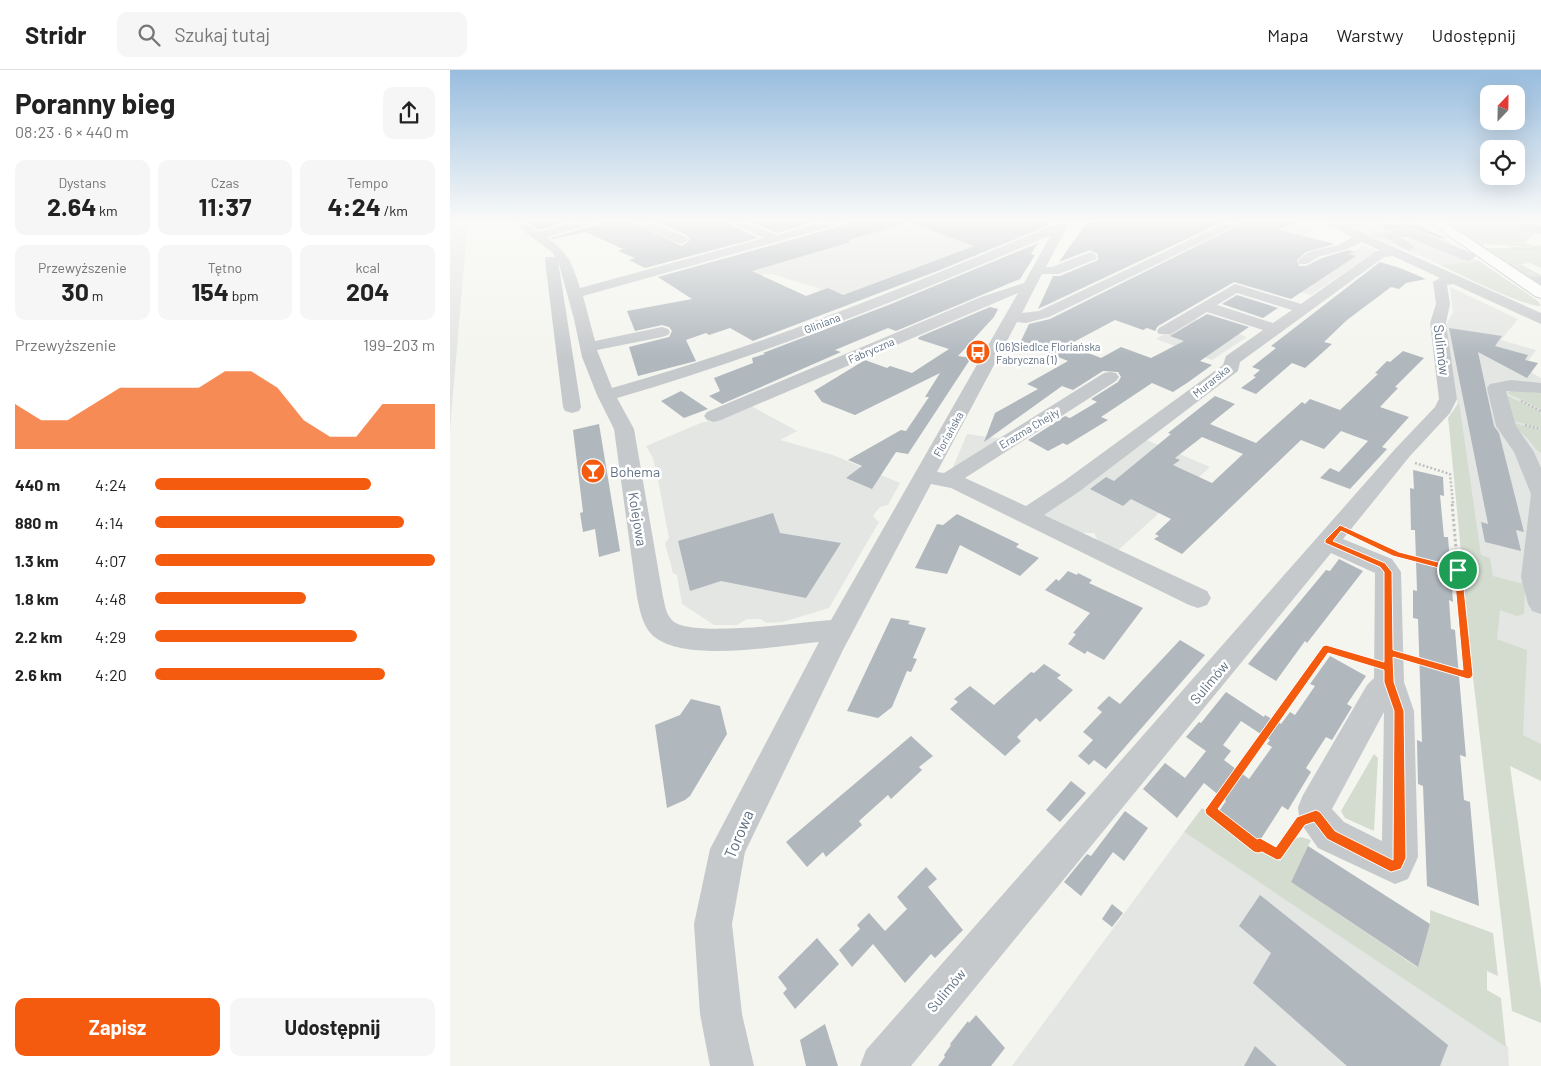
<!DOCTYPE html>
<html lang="pl">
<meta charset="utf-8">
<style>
:root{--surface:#fff;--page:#f6f6f6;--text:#222;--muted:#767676;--line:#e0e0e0;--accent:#f55b0f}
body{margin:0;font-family:Barlow,sans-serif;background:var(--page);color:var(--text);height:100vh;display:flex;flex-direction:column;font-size:19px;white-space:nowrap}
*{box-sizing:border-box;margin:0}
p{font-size:16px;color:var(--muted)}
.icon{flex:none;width:28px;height:28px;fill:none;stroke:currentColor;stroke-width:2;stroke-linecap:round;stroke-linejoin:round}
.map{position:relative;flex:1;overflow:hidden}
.sheet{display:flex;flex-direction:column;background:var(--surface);width:450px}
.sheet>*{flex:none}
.needle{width:32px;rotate:22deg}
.tools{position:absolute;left:1030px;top:15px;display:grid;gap:10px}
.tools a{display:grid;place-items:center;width:45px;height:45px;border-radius:10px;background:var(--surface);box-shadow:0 5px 20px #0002;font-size:25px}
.pin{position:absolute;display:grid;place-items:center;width:42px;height:42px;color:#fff;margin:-21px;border:2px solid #fff;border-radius:50%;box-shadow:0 1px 5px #0007}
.round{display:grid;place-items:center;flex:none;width:52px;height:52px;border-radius:10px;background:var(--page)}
.summary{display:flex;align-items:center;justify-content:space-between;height:85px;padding:0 15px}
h1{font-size:28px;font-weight:700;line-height:38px}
.metrics{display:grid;grid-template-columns:repeat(3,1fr);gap:8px;height:85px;padding:5px 15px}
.metrics div{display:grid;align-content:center;border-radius:10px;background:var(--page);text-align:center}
.metrics b{font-size:25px;font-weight:700}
.metrics small{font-size:14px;font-weight:400}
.metrics p{font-size:14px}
.chart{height:140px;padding:10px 15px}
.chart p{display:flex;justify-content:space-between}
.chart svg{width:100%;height:90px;margin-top:5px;fill:var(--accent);opacity:.7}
.primary-button{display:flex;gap:10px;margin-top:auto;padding:10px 15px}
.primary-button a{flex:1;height:58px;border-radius:10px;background:var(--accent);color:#fff;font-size:20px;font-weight:700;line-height:58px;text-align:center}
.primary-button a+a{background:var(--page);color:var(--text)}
ul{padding:0 15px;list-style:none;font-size:16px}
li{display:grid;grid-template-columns:80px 60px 1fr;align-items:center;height:38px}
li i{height:12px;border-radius:6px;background:var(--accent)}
header{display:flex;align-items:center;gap:30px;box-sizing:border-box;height:70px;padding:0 25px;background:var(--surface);border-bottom:1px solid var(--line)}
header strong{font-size:24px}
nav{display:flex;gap:28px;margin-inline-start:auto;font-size:18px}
.search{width:350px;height:45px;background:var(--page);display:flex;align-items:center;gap:12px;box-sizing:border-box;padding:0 18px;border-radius:10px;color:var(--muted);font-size:19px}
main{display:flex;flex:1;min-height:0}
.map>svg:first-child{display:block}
</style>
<header>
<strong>Stridr</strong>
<div class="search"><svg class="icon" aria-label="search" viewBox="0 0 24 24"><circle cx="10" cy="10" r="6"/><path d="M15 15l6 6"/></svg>Szukaj tutaj</div>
<nav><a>Mapa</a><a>Warstwy</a><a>Udostępnij</a></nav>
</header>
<main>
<section class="sheet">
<div class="summary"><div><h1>Poranny bieg</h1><p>08:23 · 6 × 440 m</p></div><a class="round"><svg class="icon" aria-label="share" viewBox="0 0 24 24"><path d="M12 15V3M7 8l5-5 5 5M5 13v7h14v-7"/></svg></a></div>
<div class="metrics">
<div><p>Dystans</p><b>2.64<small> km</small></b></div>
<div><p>Czas</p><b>11:37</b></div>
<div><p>Tempo</p><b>4:24<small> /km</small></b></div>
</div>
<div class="metrics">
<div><p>Przewyższenie</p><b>30<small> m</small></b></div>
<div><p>Tętno</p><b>154<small> bpm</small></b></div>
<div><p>kcal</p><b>204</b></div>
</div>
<div class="chart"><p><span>Przewyższenie</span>199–203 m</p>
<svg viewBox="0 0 160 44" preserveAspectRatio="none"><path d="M0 44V22L10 30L20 30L30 22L40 14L50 14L60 14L70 14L80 6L90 6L100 14L110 30L120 38L130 38L140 22L150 22L160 22V44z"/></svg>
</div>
<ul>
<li><b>440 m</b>4:24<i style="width:77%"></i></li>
<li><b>880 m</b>4:14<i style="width:89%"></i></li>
<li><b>1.3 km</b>4:07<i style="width:100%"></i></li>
<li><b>1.8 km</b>4:48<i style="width:54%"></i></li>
<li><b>2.2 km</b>4:29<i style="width:72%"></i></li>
<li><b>2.6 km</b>4:20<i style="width:82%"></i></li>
</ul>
<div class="primary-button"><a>Zapisz</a><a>Udostępnij</a></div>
</section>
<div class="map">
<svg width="1091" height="996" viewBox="0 0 1091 996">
<rect width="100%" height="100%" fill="#f4f5ef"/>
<g fill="#e4e6e3">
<polygon points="0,149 18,149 0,359"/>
<polygon points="413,149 601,149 596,158 592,158 592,160 572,158 384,228 368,221 371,219 325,205 315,204 297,208 300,182"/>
<polygon points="852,149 857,149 870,156 836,175 815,169"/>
<polygon points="960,149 976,157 1028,191 990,195 981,191 982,190 929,170 933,170 933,167 919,165 885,150"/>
<polygon points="913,175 926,181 861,225 843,220"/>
<polygon points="1000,217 1068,249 1051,270 1086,280 1073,298 1091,308 1091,711 1060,695 996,255 1003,242"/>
<polygon points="742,248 797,267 762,290 706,269"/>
<polygon points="301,336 347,361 330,370 383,385 450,413 438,435 430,437 423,446 429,452 379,538 333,552 316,553 311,549 297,549 287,555 264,555 232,534 227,505 223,503 215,473 219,468 208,410 203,388 196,376 253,352 264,351"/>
<polygon points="517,364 546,368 557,370 510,398 503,397"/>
<polygon points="692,368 760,397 666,482 650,474 644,463 628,463 587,444"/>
<polygon points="734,762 1058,977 1059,996 562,996"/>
</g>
<g fill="#d4dcd0">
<path d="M 949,149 L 960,149 L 976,157 L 933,166 L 936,169 C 924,171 910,161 899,156 L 917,164 L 926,164 L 924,162 L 927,162 L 910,156 L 911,154 L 932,163 L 946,161 L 926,153 C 941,150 949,158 964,156 Z"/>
<polygon points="992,150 1037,151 1088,161 1074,173 1087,176 1091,175 1091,198 1080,193 1070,194 1091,205 1091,209 1082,209 1035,178 1090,178 1033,174 1035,177 1032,177"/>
<path d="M 1029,191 L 1088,231 L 1091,236 C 1077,238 1007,203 990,195 Z"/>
<polygon points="1063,320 1091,323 1091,339 1057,323"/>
<polygon points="1056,325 1091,342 1091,358 1060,350"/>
<polygon points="1009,332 1031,485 1040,488 1043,506 1074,514 1075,518 1074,544 1067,546 1050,540 1047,569 1077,580 1073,665 1091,674 1091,711 1060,696 1091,919 1091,953 1062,941 1022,599 999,356 998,348"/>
<path d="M 1061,352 L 1091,360 L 1091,383 C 1084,379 1082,373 1076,367 C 1071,362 1066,358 1061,352 Z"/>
<polygon points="924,684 928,688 924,761 895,748 891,741"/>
<polygon points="752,738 809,780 811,778 830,791 844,769 851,767 861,770 841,812 967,897 980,854 980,840 1043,863 1048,906 1037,901 1037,920 1051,928 1056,977 734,762"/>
</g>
<g fill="#b0b7bd" fill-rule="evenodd">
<polygon points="74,149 127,149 88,160"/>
<polygon points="157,149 175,149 232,176 240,170 237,165 199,149 270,149 308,168 195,198 179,190 185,188 168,181 173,179 136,162 102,169 100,168 154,153"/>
<polygon points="294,149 375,149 327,163"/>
<path d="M 404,149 L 456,149 L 456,151 L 456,149 L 601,149 L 597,156 L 490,200 L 303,271 L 280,258 L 259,265 L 256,263 L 236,270 L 246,291 L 188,306 L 179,277 L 219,267 L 222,261 L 219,257 L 212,255 L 185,261 L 177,241 L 242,229 L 208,207 L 402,153 ZM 456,151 L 524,176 L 393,225 L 378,218 L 356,226 L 302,201 L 401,172 L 398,170 L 456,153 Z"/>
<polygon points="652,149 779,149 588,239 603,206 610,206 648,190 648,184 640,180 609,192 637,152 652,153"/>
<polygon points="801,149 853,149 829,160 885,174 856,182 847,190 849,196 856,196 872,188 898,180 905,182 898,184 906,186 841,229 784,212 708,256 705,261 697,258 693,260 665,250 618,275 651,288 671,277 701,288 734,271 720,266 757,244 799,257 750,291 762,295 737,313 723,322 702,313 651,347 658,350 617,375 613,373 598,381 578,370 615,346 620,348 647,332 641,329 668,312 671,307 668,302 653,301 623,320 612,316 534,372 545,343 588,319 577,314 618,291 591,280 568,277 579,254 600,249"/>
<polygon points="958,153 996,168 990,168 964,158 953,157 938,160 931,157"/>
<polygon points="588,173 581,184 585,185 570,209 446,261 438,258 385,280 391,282 272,334 259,326 270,321 264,308 303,293 302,288 315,284 313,283 441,234"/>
<polygon points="930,192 950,198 976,209 956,213 949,219 941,217 897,250 874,272 882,274 855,298 842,293 806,324 791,318 806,307 803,306 810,300 802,297 826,278 821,276"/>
<polygon points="787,225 828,238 813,248 772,234"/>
<polygon points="540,237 548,239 544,247 508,286 521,288 458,384 446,382 422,419 396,408 412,396 398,390 451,360 456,361 479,327 475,327 490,303 405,345 372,332 364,321 415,290 437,298 440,296 462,303 499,279 468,269 469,267"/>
<polygon points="999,258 1052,266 1045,276 1078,285 1075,290 1088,293 1077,308 1028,282 1044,356 1049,363 1074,462 1066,460 1071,481 1035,472 1031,452 1038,454"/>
<path d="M 953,281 L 974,288 L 945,317 L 948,318 L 930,337 L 959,347 L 932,377 L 937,379 L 900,419 L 870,408 L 880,398 L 889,402 L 918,371 L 891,361 L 874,379 L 851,370 L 732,484 L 704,469 L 709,466 L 705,464 L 721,449 L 681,429 L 673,436 L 640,419 L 656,407 L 664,411 L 721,364 L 718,363 L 765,326 L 785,334 L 760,354 L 806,373 L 852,332 L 855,334 L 860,329 L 890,340 L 928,304 L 925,303 L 937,291 L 940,292 ZM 752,367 L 793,384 L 762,413 L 723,395 L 730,390 L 725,388 Z"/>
<polygon points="231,321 258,339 234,348 211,331"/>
<polygon points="149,354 170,481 149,487 145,459 133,462 130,443 133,442 123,360"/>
<polygon points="963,400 993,407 994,426 990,425 994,467 998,467 1003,532 999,530 1001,559 1005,560 1016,687 1010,685 1014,730 1020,732 1029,836 977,816 973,716 968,714 967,670 972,672 968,549 963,548 963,520 967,521 965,460 961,460 960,418 964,419"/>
<polygon points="323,443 330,463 391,473 356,528 271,511 240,521 228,471"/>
<polygon points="507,444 569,474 566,477 589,488 570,506 510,475 497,504 465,498 487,454 493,455"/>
<polygon points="889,489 913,501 857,573 855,571 826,611 798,594 876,500 880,501"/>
<polygon points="618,501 627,505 628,503 642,510 639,513 693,538 654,590 637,581 635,584 618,574 626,564 623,563 640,543 595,520 606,509 609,511"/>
<polygon points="441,548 460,551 458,554 476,558 463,588 467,589 461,602 457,601 442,637 428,648 397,641"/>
<polygon points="730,570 755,585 656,699 644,690 639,695 628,686 643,670 633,662 652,642 647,638 659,626 670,634"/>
<path d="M 880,586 L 916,606 L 897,634 L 902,637 L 882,670 L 876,667 L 856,698 L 861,702 L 838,740 L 832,736 L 807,775 L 767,744 L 776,731 L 754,713 L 727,748 L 693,719 L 715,693 L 735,708 L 756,681 L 736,667 L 749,652 L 751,653 L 776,622 L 814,647 L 815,645 L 831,654 L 840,642 L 845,645 L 865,616 L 860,614 ZM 791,651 L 820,670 L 817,674 L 822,677 L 799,709 L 774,690 L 781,681 L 773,675 Z"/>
<polygon points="594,594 611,605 607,608 623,620 590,652 586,648 567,667 571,671 555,686 500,639 508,632 504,629 520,616 544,635 581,602 584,603"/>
<polygon points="241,629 270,636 277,664 240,726 235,730 217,738 205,655 230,645"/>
<polygon points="461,666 483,686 469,697 472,700 441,729 438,725 409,751 412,755 376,787 373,782 357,797 336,772"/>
<polygon points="621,711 636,723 610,752 596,740"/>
<polygon points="675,741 698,758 674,791 663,782 631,826 614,812 637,784 641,786"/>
<polygon points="858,776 980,854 968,897 841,812"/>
<polygon points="476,797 487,809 478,817 513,860 485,888 481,884 455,913 423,874 402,897 389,880 410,859 407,855 419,843 435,861 457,839 447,827"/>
<polygon points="810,825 998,975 990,996 897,996 803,913 821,883 789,856"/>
<polygon points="662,834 673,843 662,857 652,849"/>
<polygon points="367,868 389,894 345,939 333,923 337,919 328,907"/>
<polygon points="526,945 555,978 541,996 488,996 495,987 494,985 501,975 500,974 518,951 519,953"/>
<polygon points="375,954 388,996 356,996 350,970"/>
<polygon points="805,976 827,996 794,996"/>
</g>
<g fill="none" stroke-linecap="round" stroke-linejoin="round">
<defs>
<polygon id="major" points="975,149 990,149 1091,216 1091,228 1085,226"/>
</defs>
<use href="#major" stroke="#b8bbbf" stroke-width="2"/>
<polyline stroke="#bec0c2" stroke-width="2" stroke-dasharray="1 1" stroke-linecap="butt" points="1061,178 1091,178"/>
<g stroke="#bec0c2" stroke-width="2.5" stroke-dasharray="2 2" stroke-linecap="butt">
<polyline points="1071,331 1091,341"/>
<polyline points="1075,355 1091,359"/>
<polyline points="965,393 1000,404 1003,434"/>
</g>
<g stroke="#bec0c2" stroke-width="3" stroke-dasharray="2.5 2.5" stroke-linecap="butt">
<polyline points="950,485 1008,501 1002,433"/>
<polyline points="1008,501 1016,581"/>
<polyline points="874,581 876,579 883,581"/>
</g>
<g stroke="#bec0c2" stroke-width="4" stroke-dasharray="3 3" stroke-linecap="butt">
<polyline points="879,580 917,591"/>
<polyline points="961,589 1018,605 1016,580"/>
<polyline points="792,765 760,740 761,737 875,580"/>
<polyline points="840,765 845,758"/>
</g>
<polyline stroke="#bec0c2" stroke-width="5" stroke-dasharray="4 4" stroke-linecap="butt" points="790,764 808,778 810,774 827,784 841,764"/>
<g fill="#c6c9cc" fill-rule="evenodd">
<path d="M 57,149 L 70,149 L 88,162 L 135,149 L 155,149 L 154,151 L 96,167 C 118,182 122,193 130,218 L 314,168 L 272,149 L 288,149 L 327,165 L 383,149 L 402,149 L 401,151 L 133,226 L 145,271 L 212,257 L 218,259 L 220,262 L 218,265 L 212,267 L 147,280 L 162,318 C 312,276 455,217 599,157 L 606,156 L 610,149 L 621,149 L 596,197 L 602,197 L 641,182 L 647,186 L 646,189 L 609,204 L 592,204 L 572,243 L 589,241 L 784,149 L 799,149 L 599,247 L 576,253 L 567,252 L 487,402 L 494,403 L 654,303 L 660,302 L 666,303 L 669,307 L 666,311 L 515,408 L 576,436 L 614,411 L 773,295 L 776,286 L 813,260 L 757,242 L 721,264 L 709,264 L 707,261 L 709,258 L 785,214 L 851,234 L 926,181 L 930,180 L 912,172 C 897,180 886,182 871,186 C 862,189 859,196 849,194 L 848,191 C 858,178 873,180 888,175 C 892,173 897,170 902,167 L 867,149 L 882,149 L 887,151 L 933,149 L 932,153 L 928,154 L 899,157 L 1091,243 L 1091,254 L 1003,214 L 997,215 L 1000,234 L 996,253 L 1007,329 L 1000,343 L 960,386 L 893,469 L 942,489 L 951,502 L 954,612 L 964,641 L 968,787 L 958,809 L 945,814 L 868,778 L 854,758 L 849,746 L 848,737 L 853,725 L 917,615 L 924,608 L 925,503 L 881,483 L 461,996 L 410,996 L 416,980 L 946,378 L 985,337 L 989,329 L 980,253 L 986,234 L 983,212 L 990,208 L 943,186 L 934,187 L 790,292 L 788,301 L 630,421 L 594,445 L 757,521 L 761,528 L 757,535 L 748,538 L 739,535 L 501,418 L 481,414 L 393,580 L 295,782 L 282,854 L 292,944 L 304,996 L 260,996 L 250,944 L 244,854 L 260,779 L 369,572 C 328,576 238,592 206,568 C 193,559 190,541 187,527 L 164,359 L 147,325 L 132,287 L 124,249 L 109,194 L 108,191 L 131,337 L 129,341 L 122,343 L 115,341 L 113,337 L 95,190 L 96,187 L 105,187 L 102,182 ZM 601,165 L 574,213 L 531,227 L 257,342 L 254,346 L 257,350 L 264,352 L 271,350 L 568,223 L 381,550 C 353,552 241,568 223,551 C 216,545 215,535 213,527 L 184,359 L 167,328 C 316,285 459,226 601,165 ZM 787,223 L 842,240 L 823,253 L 767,235 ZM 934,642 L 932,771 L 894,752 L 882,739 Z"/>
<polygon points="177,149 193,149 236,167 238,170 232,174 228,173"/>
<polygon points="1033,149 1057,149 1091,156 1091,164 1038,152"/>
<polygon points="953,159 964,160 1024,184 1025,187 1019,191 1014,190 958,167 950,167 965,177 959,181 932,166 934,163"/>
<polygon points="1091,206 1091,214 1073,215 1066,211 1073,207"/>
<polygon points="1061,310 1091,313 1091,323 1056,321 1066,356 1084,382 1091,398 1091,544 1082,541 1078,534 1071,507 1081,424 1064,382 1046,356 1037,318 1040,314"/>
</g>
<use href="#major" fill="#fff" fill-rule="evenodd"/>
</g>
<linearGradient id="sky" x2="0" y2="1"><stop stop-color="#98bddf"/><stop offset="0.52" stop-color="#fafaf8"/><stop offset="1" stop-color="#fafaf8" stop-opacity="0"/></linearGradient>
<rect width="1091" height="289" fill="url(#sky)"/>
<path fill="#f55b0f" stroke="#fff" fill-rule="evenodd" d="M 890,455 L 949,482 L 1011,498 L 1012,500 L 1023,605 L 1021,608 L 1018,609 L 943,587 L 944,612 L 954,641 L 956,788 L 951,799 L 941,802 L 877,769 L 864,752 L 855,755 L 831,789 L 827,790 L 812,782 L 808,783 L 804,782 L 756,744 L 755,740 L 873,576 L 876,575 L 934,592 L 934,502 L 930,497 L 875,473 L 875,470 ZM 891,461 L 943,486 L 1004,502 L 1013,600 L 943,580 L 942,502 L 935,493 L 883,471 ZM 878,583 L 934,600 L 934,612 L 944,641 L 943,790 L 885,761 L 870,742 L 866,740 L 847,747 L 826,777 L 810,768 L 807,769 L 768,739 Z"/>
<defs>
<symbol id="bus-disc" viewBox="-11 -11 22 22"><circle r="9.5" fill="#f55b0f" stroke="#fff"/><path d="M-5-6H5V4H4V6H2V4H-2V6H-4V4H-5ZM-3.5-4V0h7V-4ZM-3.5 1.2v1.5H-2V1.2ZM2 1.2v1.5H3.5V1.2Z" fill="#fff"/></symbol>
<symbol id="bar-disc" viewBox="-11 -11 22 22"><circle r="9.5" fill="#f55b0f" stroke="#fff"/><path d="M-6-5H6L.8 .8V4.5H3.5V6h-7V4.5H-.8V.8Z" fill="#fff"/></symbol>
</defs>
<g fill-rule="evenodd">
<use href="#bus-disc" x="514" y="268" width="28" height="28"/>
<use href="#bar-disc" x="129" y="387" width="28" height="28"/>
</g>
<g text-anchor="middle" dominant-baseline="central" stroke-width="5" stroke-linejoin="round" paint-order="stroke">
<g font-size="11" fill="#607184" stroke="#fff">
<text transform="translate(372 253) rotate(-21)">Gliniana</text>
<text transform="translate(421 280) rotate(-23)">Fabryczna</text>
<text transform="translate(761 311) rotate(-39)">Murarska</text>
<text transform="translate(579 358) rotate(-31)">Erazma Chejły</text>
<text transform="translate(498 364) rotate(-61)">Floriańska</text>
</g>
<g font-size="11" fill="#607184" stroke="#fff" text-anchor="start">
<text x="546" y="276">(06)Siedlce Floriańska<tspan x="546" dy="13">Fabryczna (1)</tspan></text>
</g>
<g font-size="14" fill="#607184" stroke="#fff">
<text transform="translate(992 280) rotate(83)">Sulimów</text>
<text transform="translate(188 449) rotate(81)">Kolejowa</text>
<text transform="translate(759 612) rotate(-50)">Sulimów</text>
<text transform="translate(496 920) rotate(-50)">Sulimów</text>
</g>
<g font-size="14" fill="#607184" stroke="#fff" text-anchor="start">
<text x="160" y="401">Bohema</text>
</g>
<g font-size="16" fill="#607184" stroke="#fff">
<text transform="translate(288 764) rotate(-67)">Torowa</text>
</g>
</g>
</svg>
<div class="tools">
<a><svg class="needle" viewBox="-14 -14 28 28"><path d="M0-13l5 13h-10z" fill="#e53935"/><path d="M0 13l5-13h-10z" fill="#767676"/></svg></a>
<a><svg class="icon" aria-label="locate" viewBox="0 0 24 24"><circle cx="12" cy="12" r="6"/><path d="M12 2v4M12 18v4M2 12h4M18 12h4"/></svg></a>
</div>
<div class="pin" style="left:1008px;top:500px;background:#1e9e55"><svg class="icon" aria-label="arrive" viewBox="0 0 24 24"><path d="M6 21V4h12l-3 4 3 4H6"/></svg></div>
</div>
</main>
